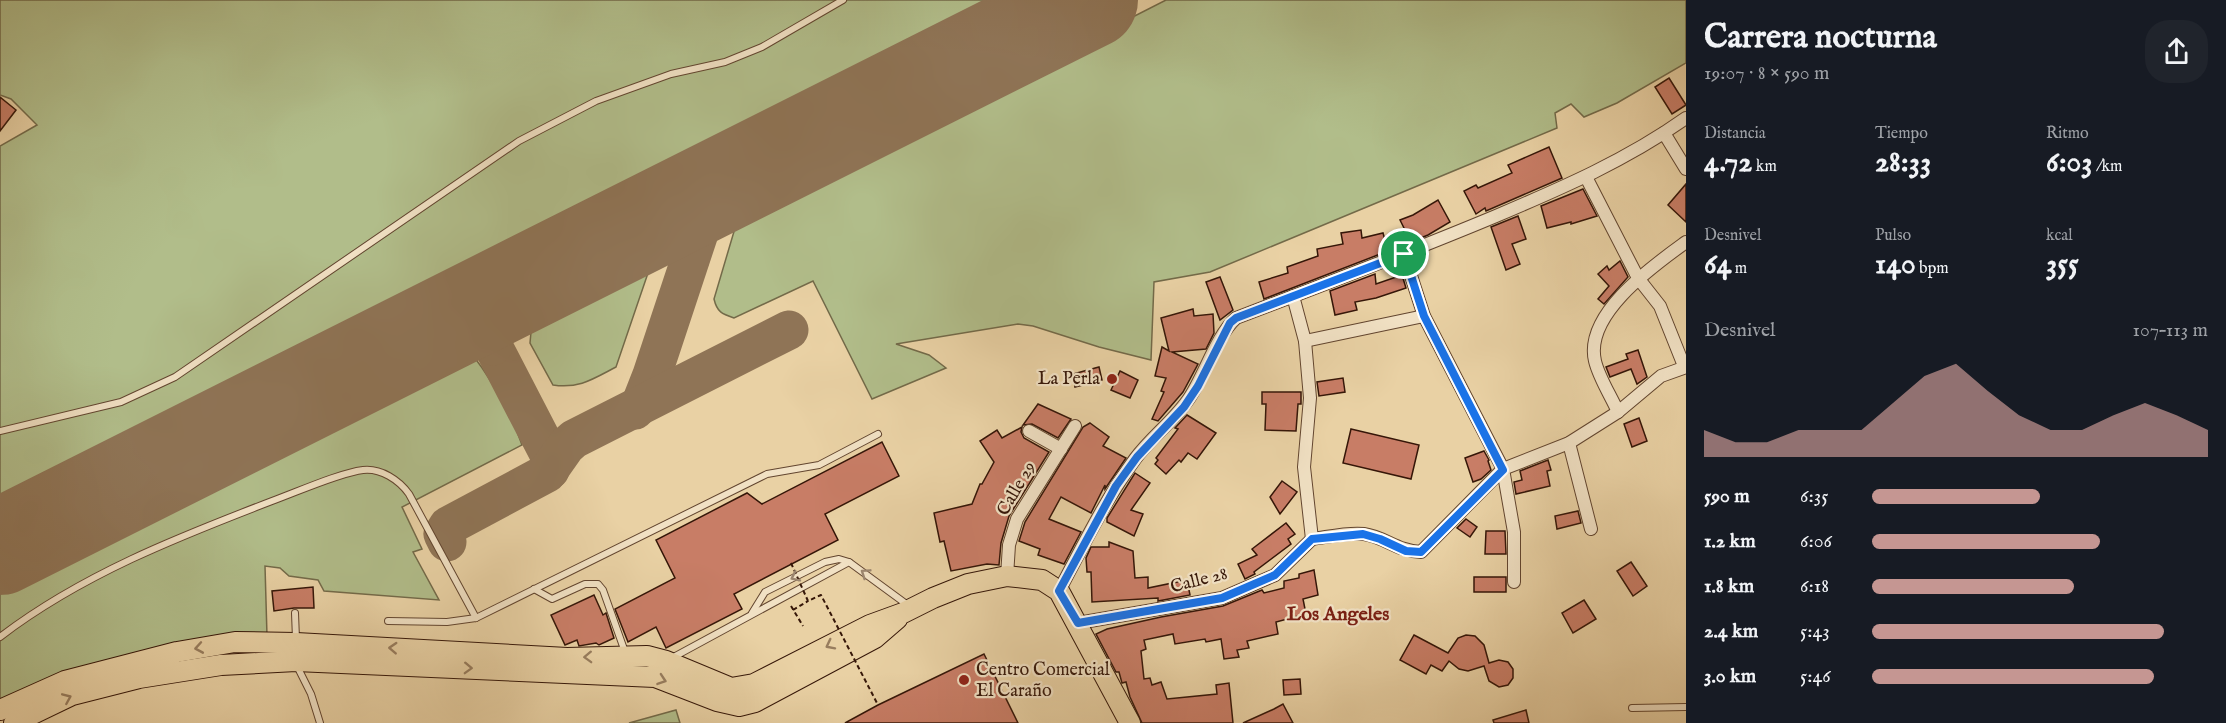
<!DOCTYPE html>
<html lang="es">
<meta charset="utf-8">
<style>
:root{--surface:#171b24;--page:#20242c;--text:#f1f3f6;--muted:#9ea1a6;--accent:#c59692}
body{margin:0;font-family:"IM FELL English",serif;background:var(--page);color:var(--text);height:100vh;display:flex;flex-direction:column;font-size:22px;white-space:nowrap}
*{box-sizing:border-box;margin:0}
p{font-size:20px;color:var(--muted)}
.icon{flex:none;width:33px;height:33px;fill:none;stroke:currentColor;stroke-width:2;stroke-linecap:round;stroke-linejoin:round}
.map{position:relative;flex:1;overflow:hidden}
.panel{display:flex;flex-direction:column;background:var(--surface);width:540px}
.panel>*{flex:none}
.pin{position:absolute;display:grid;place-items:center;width:51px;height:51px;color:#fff;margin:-26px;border:3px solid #fff;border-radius:50%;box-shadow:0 2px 6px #0007}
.round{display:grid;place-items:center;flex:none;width:63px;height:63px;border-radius:24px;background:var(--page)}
.head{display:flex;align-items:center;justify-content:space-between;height:102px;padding:0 18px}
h1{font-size:33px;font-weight:700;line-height:45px}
.figures{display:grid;grid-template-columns:repeat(3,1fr);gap:9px;height:102px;padding:6px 18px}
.figures div{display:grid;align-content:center}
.figures b{font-size:30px;font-weight:700}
.figures small{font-size:16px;font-weight:400}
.figures p{font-size:16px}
.chart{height:168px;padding:12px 18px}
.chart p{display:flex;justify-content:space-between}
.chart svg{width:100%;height:108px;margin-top:6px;fill:var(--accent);opacity:.7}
ul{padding:0 18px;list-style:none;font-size:20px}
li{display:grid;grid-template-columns:96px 72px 1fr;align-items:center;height:45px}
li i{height:15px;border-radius:8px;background:var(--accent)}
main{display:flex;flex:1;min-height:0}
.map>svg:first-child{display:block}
</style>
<main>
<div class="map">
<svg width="1686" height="723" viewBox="0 0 1686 723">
<rect width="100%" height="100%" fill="#e9d1a4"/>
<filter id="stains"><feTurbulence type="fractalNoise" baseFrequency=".00333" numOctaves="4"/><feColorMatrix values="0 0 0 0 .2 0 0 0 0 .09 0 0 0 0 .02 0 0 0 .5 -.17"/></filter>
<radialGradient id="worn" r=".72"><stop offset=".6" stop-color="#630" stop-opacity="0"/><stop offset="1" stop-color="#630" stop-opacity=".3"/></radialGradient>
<g fill="#b1bd8a" stroke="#736a49" stroke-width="1.5">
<polygon points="0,0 997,0 0,504 0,146 37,125 11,99 0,95"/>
<path d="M 1166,0 L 1686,0 L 1686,63 L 1617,103 L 1584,117 L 1571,104 L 1555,113 L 1557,128 L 1210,272 L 1154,282 L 1151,360 L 1099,347 L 1033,326 L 1018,324 L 896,344 L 929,355 L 946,368 L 872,399 L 813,281 L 734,318 C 722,314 717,312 714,299 L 738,218 Z"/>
<path d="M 648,273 L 616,367 C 593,379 579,389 553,385 L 530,343 L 531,332 Z"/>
<path d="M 469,350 C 492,380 510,409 522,445 L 402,507 L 422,549 L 413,552 L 439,600 L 324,591 L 318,580 L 289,576 L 280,568 L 265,566 L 267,636 L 0,701 L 0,584 Z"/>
<polygon points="676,710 680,723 629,723"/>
</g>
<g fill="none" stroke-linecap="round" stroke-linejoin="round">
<g stroke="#8f7456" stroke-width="39">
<path d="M 637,227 C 660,223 689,231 690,259"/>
<path d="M 437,327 C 460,326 477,329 493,346 L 550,456 L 550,470"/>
<path d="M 493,346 C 490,319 495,309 513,289"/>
<polyline points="635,410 641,403 652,375 706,212 716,194 737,177"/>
<polyline points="447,542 443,534 448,526 547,473 566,446 574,439 789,330"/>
</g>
<polyline stroke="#8f7456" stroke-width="96" points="0,547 1090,0"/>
</g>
<g fill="#c87d66" stroke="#351608" stroke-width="1.5">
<polygon points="1669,78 1686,105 1672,114 1655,87"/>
<polygon points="0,97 16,110 0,131"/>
<polygon points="1549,147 1562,178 1486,211 1485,208 1476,214 1464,191 1476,185 1478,188 1512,173 1508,165"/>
<polygon points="1686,184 1686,222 1668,205"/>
<polygon points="1583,189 1597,216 1571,224 1571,222 1547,228 1541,206"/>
<polygon points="1438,200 1450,222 1428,235 1411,242 1400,220 1413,215"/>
<polygon points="1518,216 1526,239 1512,244 1520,264 1506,270 1491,227"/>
<polygon points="1361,230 1362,238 1383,233 1388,251 1264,299 1259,282 1288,273 1287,267 1318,256 1317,249 1343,244 1341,233"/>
<polygon points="1620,261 1628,277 1604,304 1598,299 1609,286 1598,274 1607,266 1609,270"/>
<polygon points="1375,274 1376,284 1402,275 1406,288 1376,298 1355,302 1357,310 1335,315 1330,291"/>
<polygon points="1220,277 1233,310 1220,320 1206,282"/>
<polygon points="1193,309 1194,316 1213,314 1214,333 1206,349 1172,352 1198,364 1183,392 1158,421 1152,419 1164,392 1161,391 1166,378 1155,376 1162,347 1169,351 1161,318"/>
<polygon points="1638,350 1647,377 1637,384 1631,369 1610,377 1606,367 1628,359 1626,354"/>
<polygon points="1099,367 1102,380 1075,387 1073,374"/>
<polygon points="1120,371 1138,380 1130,398 1111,390"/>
<polygon points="1343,378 1345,392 1319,396 1317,382"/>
<polygon points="1262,392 1301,392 1301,404 1298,404 1296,431 1265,430 1266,404 1262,404"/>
<polygon points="1038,404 1071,419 1058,438 1032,424 1023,425"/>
<polygon points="1187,415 1216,433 1197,459 1188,453 1181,462 1179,460 1166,474 1155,464 1158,460 1156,458 1178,429 1175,428"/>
<polygon points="1639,418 1647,441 1632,447 1624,424"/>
<polygon points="1090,423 1109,437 1103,446 1126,458 1105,489 1105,485 1091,513 1061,497 1049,519 1081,532 1064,564 1038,555 1040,549 1019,541 1025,522 1083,427"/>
<polygon points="1022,427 1021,432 1024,438 1049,452 1009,516 1001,543 999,565 987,564 951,571 944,541 940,542 934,513 972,504 980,484 982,484 994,462 980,441 997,430 1002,438"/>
<polygon points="1351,429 1419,445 1411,479 1343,463"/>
<polygon points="882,442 899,476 825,514 838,540 734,594 742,609 666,648 656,627 628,642 615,609 675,578 656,540 747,493 762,504"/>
<polygon points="1484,451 1489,460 1488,461 1491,470 1481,479 1473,482 1465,458"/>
<polygon points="1548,460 1551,470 1547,471 1550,486 1516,494 1514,482 1522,480 1520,471"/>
<polygon points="1135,473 1150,483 1131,510 1143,514 1134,536 1107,522 1107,518"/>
<polygon points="1282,481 1297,492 1280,514 1270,497"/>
<polygon points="1578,511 1581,523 1557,529 1555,516"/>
<polygon points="1466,519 1477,527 1470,537 1457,528"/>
<polygon points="1286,523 1295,534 1288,539 1291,544 1254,572 1255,574 1245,579 1238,564 1257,555 1252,549"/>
<polygon points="1486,531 1505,531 1506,554 1485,554"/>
<polygon points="1109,542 1133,551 1135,578 1148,577 1148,588 1187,580 1190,595 1158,601 1158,598 1092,602 1091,572 1087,572 1086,558 1091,547 1109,547"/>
<polygon points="1631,562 1647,586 1633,596 1617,571"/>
<polygon points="1314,570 1318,595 1303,599 1306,614 1276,622 1278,634 1247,641 1249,648 1237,650 1239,657 1224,659 1221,639 1206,642 1205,639 1175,644 1173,634 1144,640 1146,649 1141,651 1144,679 1150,678 1152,685 1161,682 1167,699 1217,694 1216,685 1229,683 1233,723 1142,723 1130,697 1126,682 1122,683 1119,672 1116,672 1096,634 1107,629 1161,617 1223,606 1262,590 1264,593 1284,588 1284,581 1299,578 1299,574"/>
<rect x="1474" y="577" width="32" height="15"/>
<polygon points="313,587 314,608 294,608 274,611 272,591"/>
<polygon points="594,595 603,615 606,613 614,638 599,645 596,643 579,646 577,640 565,645 551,615"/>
<polygon points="1584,600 1596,619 1573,633 1562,613"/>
<polygon points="1414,635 1448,653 1458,638 1466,635 1475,636 1484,645 1489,663 1499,660 1508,662 1513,669 1513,678 1508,685 1499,687 1489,681 1484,666 1468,671 1459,669 1449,661 1442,671 1431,665 1426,674 1400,660"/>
<polygon points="984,654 1018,723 845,723 878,705"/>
<polygon points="1300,679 1301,694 1284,695 1283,680"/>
<polygon points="1283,704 1293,723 1243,723 1274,709"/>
<polygon points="1526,710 1529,723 1494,723 1493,720"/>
</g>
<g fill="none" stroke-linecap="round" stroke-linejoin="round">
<defs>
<g id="service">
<polyline points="0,431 121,402 175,377 519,141 596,101 671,74 725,62 762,47 843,0"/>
<polyline points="534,589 552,599 585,584 598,584 603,590 625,652"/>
<polyline points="295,613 296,639"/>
<polyline points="752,613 765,592 825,562 839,559 849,562"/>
<polyline points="388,621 447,622 476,618 767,474 819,465 878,434"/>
<path d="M 0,637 C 81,575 178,537 272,501 C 297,492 339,473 363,470 C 381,468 399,480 409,494 L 476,618"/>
<polyline points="670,659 849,562 909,606"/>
<polyline points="296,664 311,694 320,723"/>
<polyline points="1632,708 1686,707"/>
</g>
<g id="minor">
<polyline points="1664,133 1686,169"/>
<polyline points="1586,177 1638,278 1660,306 1684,366"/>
<polyline points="1404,254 1424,316 1503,469 1514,532 1514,582"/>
<polyline points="1293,296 1305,341 1310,398 1304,467 1312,539"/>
<polyline points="1305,341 1424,316"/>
<path d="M 1618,412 C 1611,396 1599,378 1595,361 C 1584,314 1653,266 1686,242"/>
<polyline points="1029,431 1061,449"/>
<polyline points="1569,443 1591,529"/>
<path d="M 1312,539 C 1328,537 1348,532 1364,534 C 1385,537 1397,551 1421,552 L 1503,469 L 1569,443 L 1618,412 L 1661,376 L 1686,367"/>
<polyline points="1007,576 1009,545 1017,519 1075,426"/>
<path d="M 1059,591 C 1083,546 1105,500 1135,459 C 1151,437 1175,420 1190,397 C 1205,374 1217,335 1236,318 C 1323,285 1410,252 1496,216 C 1562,188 1627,160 1686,118"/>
<polyline points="1078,623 1222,598 1275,575 1312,539"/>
</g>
<g id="primary">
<polyline points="0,710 65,681 177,652 235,642 296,643 567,658 647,656 666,661 731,688 754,684 870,625 903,613 933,598 968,584 1007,576 1042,580 1059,591 1130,723"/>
<polyline points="14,723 72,695 139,678 221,665 296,661 655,677 717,701 739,706 755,702 875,638 897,619"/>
</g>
</defs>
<use href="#service" stroke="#62452f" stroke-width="8"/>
<use href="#minor" stroke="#62452f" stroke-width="14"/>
<use href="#primary" stroke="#351608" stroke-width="22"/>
<g stroke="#351608" stroke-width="2" stroke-dasharray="4.5 3" stroke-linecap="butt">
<polyline points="791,606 803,626"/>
<polyline points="793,610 808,601"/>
</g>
<use href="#service" stroke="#f1e1c4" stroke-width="6"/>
<use href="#minor" stroke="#f1e1c4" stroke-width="12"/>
<use href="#primary" stroke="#e9d1a4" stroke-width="20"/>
<polyline stroke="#351608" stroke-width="2" stroke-dasharray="4.5 3" stroke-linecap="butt" points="791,563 808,601 821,595 878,705"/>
</g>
<defs><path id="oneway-chevron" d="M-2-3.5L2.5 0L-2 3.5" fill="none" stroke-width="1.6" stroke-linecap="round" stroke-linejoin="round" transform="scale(1.5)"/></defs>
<g stroke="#9c866f">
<use href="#oneway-chevron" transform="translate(865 573) rotate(-146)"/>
<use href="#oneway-chevron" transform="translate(795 577) rotate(154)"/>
</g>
<g stroke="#987d5e">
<use href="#oneway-chevron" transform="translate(830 645) rotate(153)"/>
<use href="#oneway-chevron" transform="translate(199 648) rotate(170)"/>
<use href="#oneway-chevron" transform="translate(393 648) rotate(-177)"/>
<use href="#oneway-chevron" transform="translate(588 657) rotate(178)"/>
<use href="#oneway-chevron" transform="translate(468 668) rotate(2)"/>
<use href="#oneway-chevron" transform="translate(662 680) rotate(19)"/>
<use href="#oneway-chevron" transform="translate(67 698) rotate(-23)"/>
</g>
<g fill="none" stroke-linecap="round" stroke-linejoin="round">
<defs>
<polygon id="route" points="1404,254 1424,316 1503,470 1421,552 1406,551 1380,539 1363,534 1312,539 1275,575 1222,598 1078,623 1059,591 1116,486 1137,457 1184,407 1198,386 1230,323 1236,318"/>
</defs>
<use href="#route" stroke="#fff" stroke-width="12"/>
<use href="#route" stroke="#1a73e8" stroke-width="8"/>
</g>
<g fill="#8f2418" stroke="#f1e1c4" stroke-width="2">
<circle cx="1112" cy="379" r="6"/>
<circle cx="964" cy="680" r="6"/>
</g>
<g text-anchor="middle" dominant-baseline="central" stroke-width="4.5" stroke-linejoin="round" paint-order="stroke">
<g font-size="18" fill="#351608" stroke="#f1e1c4" text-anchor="end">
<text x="1100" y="379">La Perla</text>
<text x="976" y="670" text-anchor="start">Centro Comercial<tspan x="976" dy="21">El Caraño</tspan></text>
</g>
<g font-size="18" fill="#351608" stroke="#f1e1c4">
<text transform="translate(1017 489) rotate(-60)">Calle 29</text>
<text transform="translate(1199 581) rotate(-14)">Calle 28</text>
</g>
<g font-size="20" font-weight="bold" fill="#7a1f14" stroke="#f1e1c4">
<text x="1338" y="614">Los Angeles</text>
</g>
</g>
<rect width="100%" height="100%" filter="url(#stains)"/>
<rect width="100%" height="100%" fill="url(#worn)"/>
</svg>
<div class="pin" style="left:1404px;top:254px;background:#1e9e55"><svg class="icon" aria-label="arrive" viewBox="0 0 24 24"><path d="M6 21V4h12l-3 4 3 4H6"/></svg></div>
</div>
<section class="panel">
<div class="head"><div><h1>Carrera nocturna</h1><p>19:07 · 8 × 590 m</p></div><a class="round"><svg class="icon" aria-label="share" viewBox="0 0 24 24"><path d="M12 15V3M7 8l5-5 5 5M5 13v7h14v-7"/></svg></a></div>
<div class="figures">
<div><p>Distancia</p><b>4.72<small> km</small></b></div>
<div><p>Tiempo</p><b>28:33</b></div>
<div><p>Ritmo</p><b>6:03<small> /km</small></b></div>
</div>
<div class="figures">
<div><p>Desnivel</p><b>64<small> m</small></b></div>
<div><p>Pulso</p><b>140<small> bpm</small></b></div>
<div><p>kcal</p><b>355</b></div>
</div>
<div class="chart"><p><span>Desnivel</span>107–113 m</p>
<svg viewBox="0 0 160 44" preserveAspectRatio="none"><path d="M0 44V33L10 38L20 38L30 33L40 33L50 33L60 22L70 11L80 6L90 17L100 27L110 33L120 33L130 27L140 22L150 27L160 33V44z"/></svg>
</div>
<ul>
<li><b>590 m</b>6:35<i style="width:50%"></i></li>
<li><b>1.2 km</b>6:06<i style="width:68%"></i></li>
<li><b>1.8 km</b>6:18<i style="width:60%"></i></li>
<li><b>2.4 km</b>5:43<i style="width:87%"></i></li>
<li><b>3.0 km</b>5:46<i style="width:84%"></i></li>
</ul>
</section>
</main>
